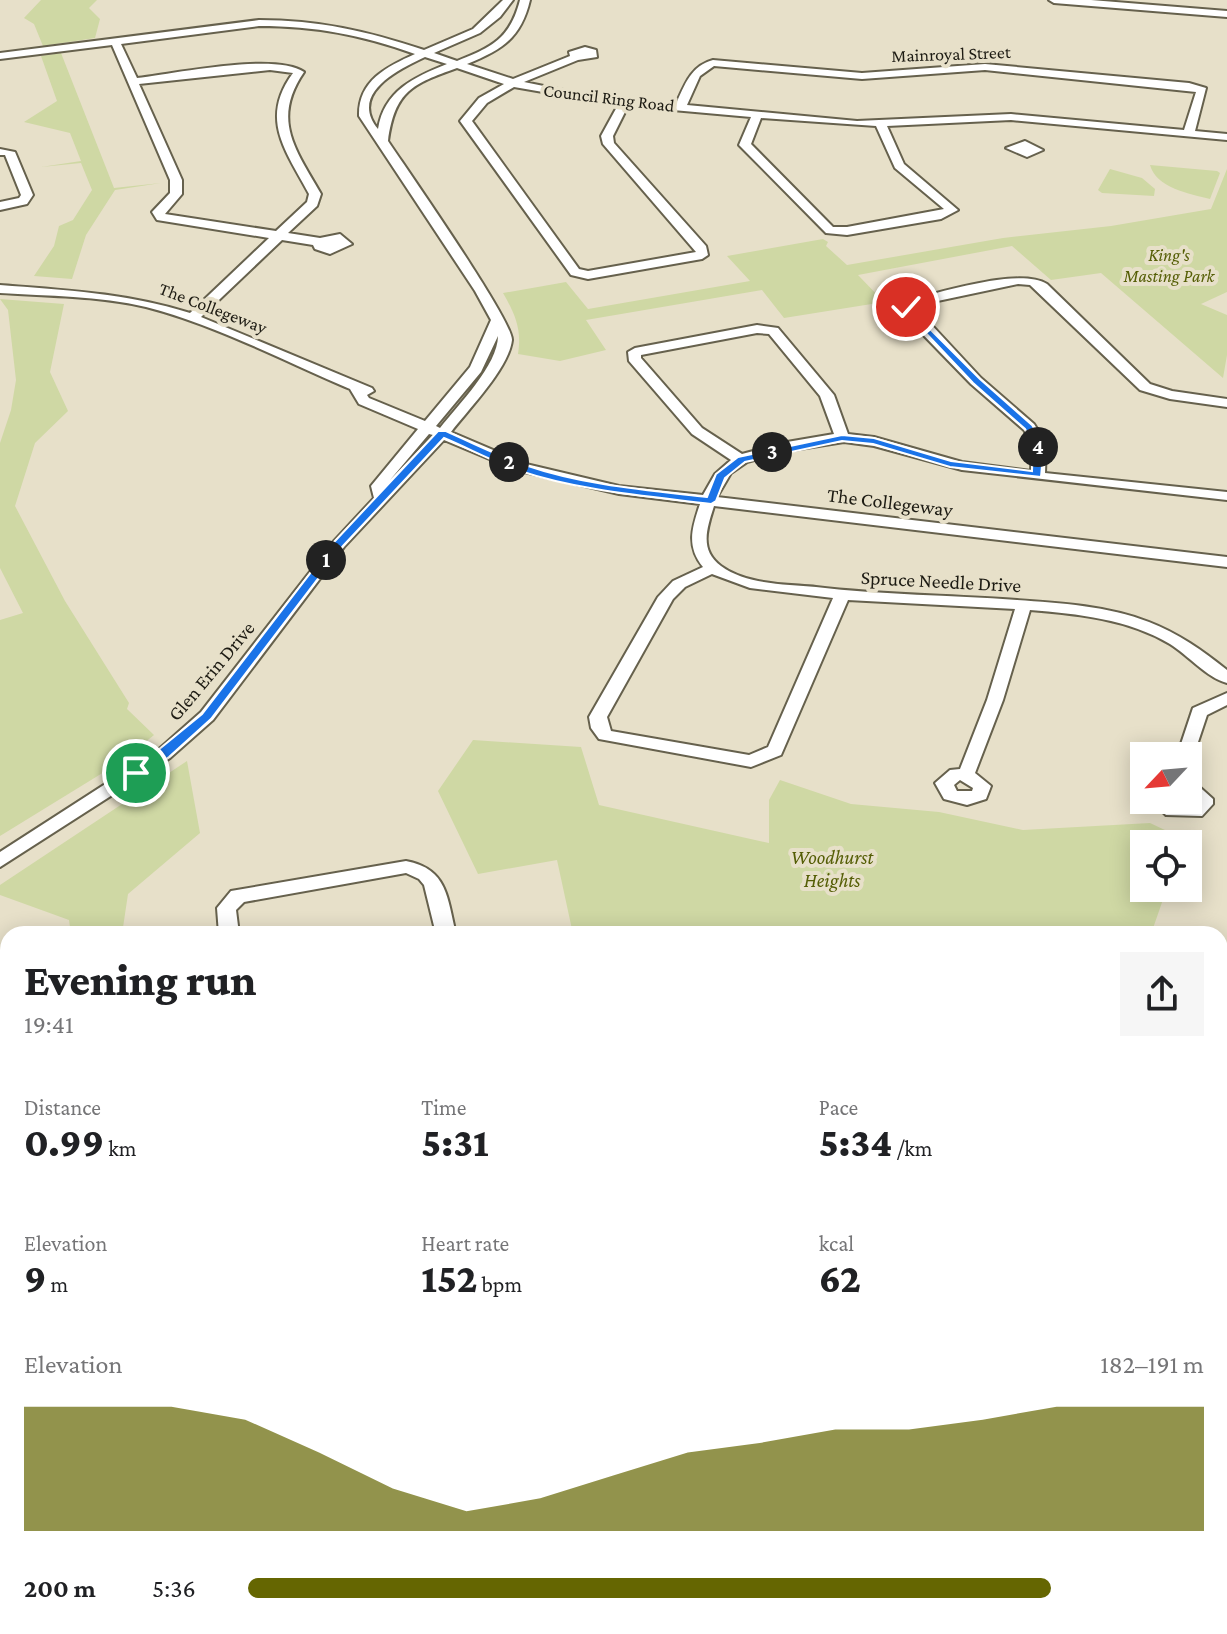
<!DOCTYPE html>
<meta charset="utf-8">
<style>
:root{--surface:#fff;--page:#f6f6f6;--text:#202124;--muted:#757577;--accent:#656601}
body{margin:0;font-family:"Crimson Pro",serif;background:var(--page);color:var(--text);height:100vh;display:flex;flex-direction:column;font-size:30px;white-space:nowrap}
*{box-sizing:border-box;margin:0}
p{font-size:26px;color:var(--muted)}
.icon{flex:none;width:44px;height:44px;fill:none;stroke:currentColor;stroke-width:2;stroke-linecap:round;stroke-linejoin:round}
.map{position:relative;flex:1;overflow:hidden}
.drawer{position:absolute;left:0px;top:926px;width:1228px;height:708px;display:flex;flex-direction:column;background:var(--surface);border-radius:24px 24px 0 0;box-shadow:0 4px 20px #0003}
.drawer>*{flex:none}
.needle{width:52px;rotate:244deg}
.fabs{position:absolute;left:1130px;top:742px;display:grid;gap:16px}
.fabs a{display:grid;place-items:center;width:72px;height:72px;border-radius:0px;background:var(--surface);box-shadow:0 4px 20px #0003;font-size:40px}
.pin{position:absolute;display:grid;place-items:center;width:68px;height:68px;color:#fff;margin:-34px;border:4px solid #fff;border-radius:50%;box-shadow:0 2px 8px #0007}
.km{position:absolute;width:40px;height:40px;margin:-20px;border-radius:50%;background:#222;color:#fff;font-size:22px;line-height:40px;text-align:center}
.round{display:grid;place-items:center;flex:none;width:84px;height:84px;border-radius:0px;background:var(--page)}
.headline{display:flex;align-items:center;justify-content:space-between;height:136px;padding:0 24px}
h1{font-size:44px;font-weight:800;line-height:60px}
.figures{display:grid;grid-template-columns:repeat(3,1fr);gap:12px;height:136px;padding:8px 24px}
.figures div{display:grid;align-content:center}
.figures b{font-size:40px;font-weight:800}
.figures small{font-size:22px;font-weight:400}
.figures p{font-size:22px}
.chart{height:224px;padding:16px 24px}
.chart p{display:flex;justify-content:space-between}
.chart svg{width:100%;height:144px;margin-top:8px;fill:var(--accent);opacity:.7}
ul{padding:0 24px;list-style:none;font-size:26px}
li{display:grid;grid-template-columns:128px 96px 1fr;align-items:center;height:60px}
li i{height:20px;border-radius:10px;background:var(--accent)}
.map>svg:first-child{display:block}
</style>
<div class="map">
<svg width="1227" height="1634" viewBox="0 0 1227 1634">
<rect width="100%" height="100%" fill="#e7e0c9"/>
<g fill="#cfd8a4">
<polygon points="41,0 97,0 89,8 100,19 95,38 43,46 34,24 24,18"/>
<polygon points="61,53 114,188 161,183 115,190 86,235 72,279 34,276 54,246 59,226 73,220 92,190 81,163 41,167 81,161 70,133 24,122 57,101 41,56"/>
<path d="M 1150,165 L 1217,171 L 1220,173 L 1210,199 C 1190,194 1156,188 1150,165 Z"/>
<polygon points="1110,169 1142,178 1155,189 1154,196 1102,193 1098,190"/>
<path d="M 1227,169 L 1227,292 L 1201,304 L 1227,315 L 1227,355 L 1223,378 L 1101,273 L 1051,280 L 1012,246 L 858,275 L 884,302 L 784,318 L 762,290 L 586,320 L 606,350 L 560,361 L 518,354 C 522,329 515,314 503,293 L 566,282 L 588,309 L 750,281 L 727,256 L 823,239 L 828,242 L 826,246 L 847,265 L 1003,238 L 1111,226 L 1211,209 Z"/>
<polygon points="0,299 64,304 50,372 68,411 35,443 15,506 65,601 129,703 127,709 154,735 122,761 0,836 0,620 23,613 0,568 0,443 11,410 16,380 8,310"/>
<polygon points="473,740 581,747 599,805 769,843 769,800 780,780 851,804 939,812 1023,830 1150,823 1184,839 1182,844 1144,844 1144,888 1167,888 1151,934 573,934 557,860 478,874 438,791"/>
<polygon points="187,761 200,833 128,894 122,934 71,934 69,920 0,895 0,885"/>
<polygon points="1220,1023 1227,1024 1227,1186 1220,1184"/>
</g>
<g fill="none" stroke-linecap="round" stroke-linejoin="round">
<defs>
<g id="minor">
<path d="M 503,0 L 513,0 L 500,17 L 480,33 L 434,53 L 457,61 C 492,47 510,39 520,0 L 530,0 C 521,38 502,50 467,64 L 513,79 L 570,56 L 569,52 L 585,47 L 596,50 L 597,57 L 578,60 L 524,82 L 593,96 L 676,104 C 685,84 691,66 713,60 L 862,73 L 985,64 L 1189,83 L 1206,88 L 1195,131 L 1227,134 L 1227,140 L 1011,120 L 887,126 L 904,164 L 958,210 L 941,219 L 847,235 L 826,233 L 741,147 L 739,145 L 751,117 L 628,106 L 613,136 L 614,143 L 706,246 L 708,255 L 702,259 L 588,279 L 571,275 L 460,121 L 479,98 L 504,84 L 457,68 C 412,84 395,91 388,141 C 406,168 513,321 512,340 C 509,368 468,410 451,432 L 526,464 L 619,486 L 703,495 L 715,474 L 731,460 L 692,434 L 629,361 L 628,352 L 635,348 L 757,325 L 778,328 L 834,395 L 848,434 L 874,437 L 962,462 L 1031,471 L 1032,443 L 1024,430 L 971,384 L 903,314 L 901,304 L 907,300 C 942,293 1018,267 1047,284 L 1150,384 L 1172,391 L 1227,399 L 1227,407 L 1170,399 L 1140,390 L 1030,285 L 1018,284 L 914,306 L 981,378 L 1034,424 L 1046,443 L 1045,473 L 1227,492 L 1227,500 L 962,470 L 874,446 L 844,442 L 787,451 L 747,462 L 731,473 L 717,497 L 1227,557 L 1227,567 L 714,506 C 707,528 699,550 721,566 C 747,585 786,584 816,587 C 883,595 950,595 1017,600 C 1061,603 1108,606 1149,622 C 1178,633 1203,651 1227,670 L 1227,683 C 1207,678 1188,655 1170,644 C 1128,619 1078,614 1030,610 L 1003,700 L 975,773 L 991,786 L 986,799 L 967,805 L 944,799 L 935,783 L 950,770 L 960,769 L 987,700 L 1015,609 L 848,600 L 781,755 L 751,767 L 599,739 L 591,728 L 589,717 L 658,597 L 673,581 L 703,567 C 686,546 692,528 700,504 L 619,494 L 516,470 L 444,440 L 344,547 L 213,720 L 170,758 L 0,867 L 0,852 L 158,750 L 201,712 L 334,541 L 374,498 L 371,486 L 418,429 L 359,404 L 350,389 C 284,361 216,325 146,307 C 99,296 48,296 0,293 L 0,285 C 65,290 127,293 190,313 L 269,238 L 157,220 L 152,212 L 170,193 L 170,180 L 112,45 L 0,59 L 0,53 L 259,20 C 319,20 367,31 424,50 L 473,29 ZM 259,26 C 316,26 361,35 415,54 C 386,67 358,81 359,116 L 475,291 L 491,320 L 470,367 L 425,421 L 369,398 L 367,395 L 374,391 L 372,388 L 201,317 L 282,240 L 313,245 L 315,249 L 330,254 L 352,244 L 340,234 L 320,238 L 288,233 L 317,206 L 321,194 C 296,150 271,120 304,72 C 275,52 174,74 137,78 L 121,44 ZM 425,57 L 447,64 C 414,77 384,91 378,129 C 349,94 397,70 425,57 ZM 714,66 L 862,79 L 985,70 L 1196,92 L 1184,130 L 1011,114 L 857,121 L 687,105 L 700,76 ZM 270,70 L 293,73 C 259,119 286,151 309,194 L 307,202 L 276,231 L 165,214 L 182,194 L 182,180 L 139,84 ZM 514,87 L 618,105 L 601,136 L 603,144 L 696,252 L 588,271 L 579,269 L 472,121 L 487,103 ZM 761,118 L 876,126 L 895,168 L 944,209 L 847,227 L 833,227 L 751,144 ZM 757,333 L 769,334 L 820,396 L 834,434 L 787,442 L 742,454 L 702,428 L 641,358 L 641,355 ZM 498,336 C 498,365 458,405 440,428 L 436,426 L 481,372 ZM 429,434 L 433,435 L 390,480 ZM 712,574 L 750,588 L 833,598 L 768,747 L 749,755 L 611,731 L 607,717 L 673,599 L 685,587 ZM 960,780 L 973,788 L 972,791 L 957,791 L 954,785 Z"/>
<polygon points="1049,0 1091,0 1227,11 1227,17 1054,3"/>
<polygon points="1025,141 1043,150 1027,157 1006,148"/>
<polygon points="0,149 15,152 33,195 27,204 0,210 0,202 19,198 21,195 5,155 0,155"/>
<polygon points="1227,693 1227,705 1207,715 1192,760 1188,761 1188,756 1177,756 1193,708"/>
<polygon points="1188,780 1194,782 1213,799 1213,804 1202,816 1166,815 1151,800 1171,800 1177,805 1192,806 1195,801 1188,795"/>
<path d="M 406,861 C 448,869 447,898 456,934 L 436,934 L 424,885 L 419,879 L 406,873 L 244,902 L 236,910 L 239,934 L 219,934 L 217,908 L 231,891 Z"/>
<polygon points="0,1326 8,1329 8,1349 0,1346"/>
<polygon points="8,1402 8,1436 0,1439 0,1405"/>
<polygon points="443,1626 473,1626 476,1634 446,1634"/>
<polygon points="606,1626 638,1626 635,1634 603,1634"/>
<rect x="988" y="1626" width="26" height="8"/>
</g>
</defs>
<use href="#minor" stroke="#66614d" stroke-width="4"/>
<use href="#minor" fill="#fff" fill-rule="evenodd"/>
</g>
<path fill="#1a73e8" stroke="#fff" stroke-width="2" d="M 906,305 L 980,379 L 1032,425 L 1044,443 L 1041,477 L 950,467 L 873,444 L 842,441 L 745,462 L 725,478 L 716,501 L 711,504 C 646,496 579,491 517,470 C 492,461 468,448 444,438 L 343,546 L 211,719 L 169,757 L 141,776 L 130,773 L 202,714 L 335,541 L 438,431 L 446,431 C 472,443 498,456 525,465 C 583,485 646,490 707,497 L 716,474 L 738,457 L 842,435 L 874,438 L 951,461 L 1032,471 L 1033,443 L 1025,429 L 973,383 L 903,309 Z"/>
<g text-anchor="middle" dominant-baseline="central" stroke-width="8" stroke-linejoin="round" paint-order="stroke">
<g font-size="18" fill="#1d1b13" stroke="#e7e0c9">
<text transform="translate(951 54) rotate(-2)">Mainroyal Street</text>
<text transform="translate(609 98) rotate(7)">Council Ring Road</text>
<text transform="translate(213 308) rotate(21)">The Collegeway</text>
</g>
<g font-size="18" font-style="italic" fill="#555e06" stroke="#e7e0c9">
<text x="1169" y="255">King's<tspan x="1169" dy="21">Masting Park</tspan></text>
</g>
<g font-size="20" fill="#1d1b13" stroke="#e7e0c9">
<text transform="translate(890 502) rotate(7)">The Collegeway</text>
<text transform="translate(941 581) rotate(3)">Spruce Needle Drive</text>
<text transform="translate(211 671) rotate(-50)">Glen Erin Drive</text>
</g>
<g font-size="20" font-style="italic" fill="#555e06" stroke="#e7e0c9">
<text x="832" y="857">Woodhurst<tspan x="832" dy="23">Heights</tspan></text>
</g>
</g>
</svg>
<div class="fabs">
<a><svg class="needle" viewBox="-14 -14 28 28"><path d="M0-13l5 13h-10z" fill="#e53935"/><path d="M0 13l5-13h-10z" fill="#757577"/></svg></a>
<a><svg class="icon" aria-label="locate" viewBox="0 0 24 24"><circle cx="12" cy="12" r="6"/><path d="M12 2v4M12 18v4M2 12h4M18 12h4"/></svg></a>
</div>
<div class="pin" style="left:136px;top:773px;background:#1e9e55"><svg class="icon" aria-label="arrive" viewBox="0 0 24 24"><path d="M6 21V4h12l-3 4 3 4H6"/></svg></div>
<div class="pin" style="left:906px;top:307px;background:#d93025"><svg class="icon" aria-label="check" viewBox="0 0 24 24"><path d="M5 12l5 5 9-10"/></svg></div>
<b class="km" style="left:326px;top:560px">1</b>
<b class="km" style="left:509px;top:462px">2</b>
<b class="km" style="left:772px;top:452px">3</b>
<b class="km" style="left:1038px;top:447px">4</b>
<section class="drawer">
<div class="headline"><div><h1>Evening run</h1><p>19:41</p></div><a class="round"><svg class="icon" aria-label="share" viewBox="0 0 24 24"><path d="M12 15V3M7 8l5-5 5 5M5 13v7h14v-7"/></svg></a></div>
<div class="figures">
<div><p>Distance</p><b>0.99<small> km</small></b></div>
<div><p>Time</p><b>5:31</b></div>
<div><p>Pace</p><b>5:34<small> /km</small></b></div>
</div>
<div class="figures">
<div><p>Elevation</p><b>9<small> m</small></b></div>
<div><p>Heart rate</p><b>152<small> bpm</small></b></div>
<div><p>kcal</p><b>62</b></div>
</div>
<div class="chart"><p><span>Elevation</span>182–191 m</p>
<svg viewBox="0 0 160 44" preserveAspectRatio="none"><path d="M0 44V6L10 6L20 6L30 10L40 20L50 31L60 38L70 34L80 27L90 20L100 17L110 13L120 13L130 10L140 6L150 6L160 6V44z"/></svg>
</div>
<ul>
<li><b>200 m</b>5:36<i style="width:84%"></i></li>
</ul>
</section>
</div>
